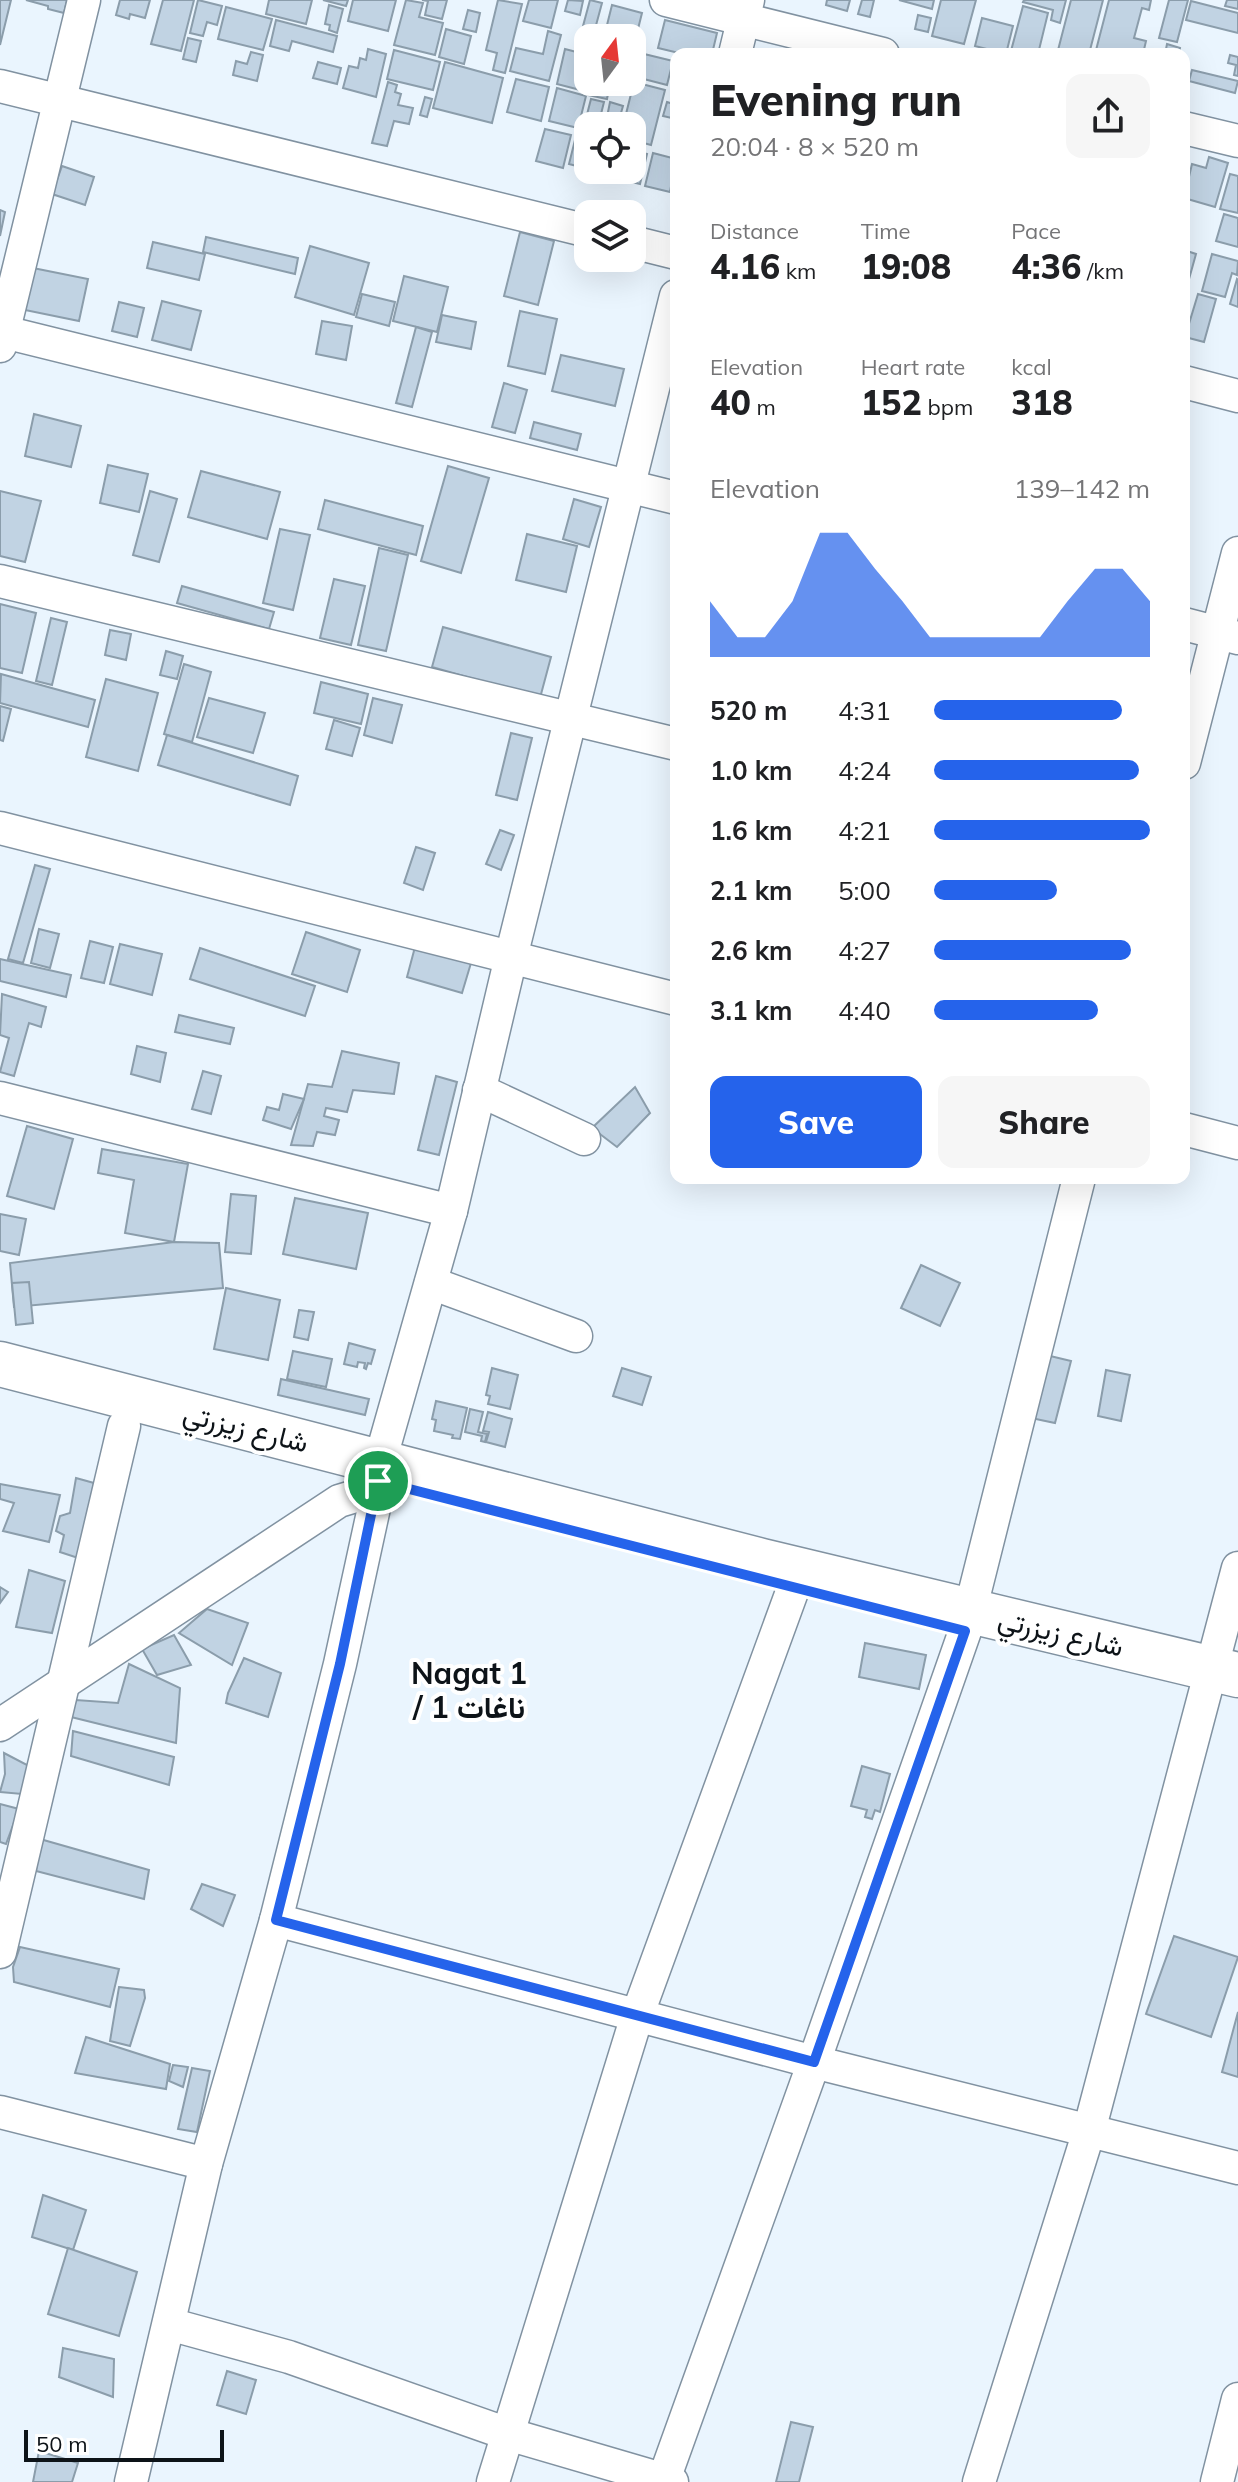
<!DOCTYPE html>
<meta charset="utf-8">
<style>
:root{--surface:#fff;--page:#f6f6f6;--text:#202124;--muted:#757577;--accent:#2563eb}
body{margin:0;font-family:Mulish,Vazirmatn,sans-serif;background:var(--page);color:var(--text);height:100vh;display:flex;flex-direction:column;font-size:30px;white-space:nowrap}
*{box-sizing:border-box;margin:0}
p{font-size:26px;color:var(--muted)}
.icon{flex:none;width:44px;height:44px;fill:none;stroke:currentColor;stroke-width:2;stroke-linecap:round;stroke-linejoin:round}
.map{position:relative;flex:1;overflow:hidden}
.drawer{position:absolute;left:670px;top:48px;width:520px;height:1136px;display:flex;flex-direction:column;background:var(--surface);border-radius:16px;box-shadow:0 8px 32px #0002}
.drawer>*{flex:none}
.needle{width:52px;rotate:15deg}
.controls{position:absolute;left:574px;top:24px;display:grid;gap:16px}
.controls a{display:grid;place-items:center;width:72px;height:72px;border-radius:16px;background:var(--surface);box-shadow:0 8px 32px #0002;font-size:40px}
.scale{position:absolute;left:24px;bottom:20px;width:200px;box-sizing:border-box;padding-left:8px;border:4px solid #0d1318;border-top:0;font-size:22px;line-height:28px;white-space:nowrap;color:#0d1318;-webkit-text-stroke:6px #fff;paint-order:stroke}
.pin{position:absolute;display:grid;place-items:center;width:68px;height:68px;color:#fff;margin:-34px;border:4px solid #fff;border-radius:50%;box-shadow:0 2px 8px #0007}
.round{display:grid;place-items:center;flex:none;width:84px;height:84px;border-radius:16px;background:var(--page)}
.overview{display:flex;align-items:center;justify-content:space-between;height:136px;padding:0 40px}
h1{font-size:44px;font-weight:800;line-height:60px}
.stats{display:grid;grid-template-columns:repeat(3,1fr);gap:12px;height:136px;padding:8px 40px}
.stats div{display:grid;align-content:center}
.stats b{font-size:34px;font-weight:800}
.stats small{font-size:22px;font-weight:400}
.stats p{font-size:22px}
.chart{height:224px;padding:16px 40px}
.chart p{display:flex;justify-content:space-between}
.chart svg{width:100%;height:144px;margin-top:8px;fill:var(--accent);opacity:.7}
.cta{display:flex;gap:16px;margin-top:auto;padding:16px 40px}
.cta a{flex:1;height:92px;border-radius:16px;background:var(--accent);color:#fff;font-size:32px;font-weight:800;line-height:92px;text-align:center}
.cta a+a{background:var(--page);color:var(--text)}
ul{padding:0 40px;list-style:none;font-size:26px}
li{display:grid;grid-template-columns:128px 96px 1fr;align-items:center;height:60px}
li i{height:20px;border-radius:10px;background:var(--accent)}
.map>svg:first-child{display:block}
</style>
<div class="map">
<svg width="1238" height="2482" viewBox="0 0 1238 2482">
<rect width="100%" height="100%" fill="#eaf5fe"/>
<g fill="#c1d3e3" stroke="#8b9dab" stroke-width="2">
<polygon points="0,0 11,0 0,45"/>
<polygon points="26,0 67,0 64,13 48,9 48,6"/>
<polygon points="120,0 150,0 145,18 130,14 129,19 116,15"/>
<polygon points="163,0 194,0 181,51 151,44"/>
<polygon points="198,0 222,6 217,25 207,22 203,36 190,33"/>
<polygon points="269,0 312,0 306,24 266,14"/>
<polygon points="323,0 348,0 346,6"/>
<polygon points="353,0 396,0 388,31 348,21"/>
<polygon points="406,0 423,3 419,17 443,23 435,55 394,45"/>
<polygon points="422,0 447,0 442,19 425,15 428,1"/>
<polygon points="498,0 522,4 505,73 493,70 497,53 486,50"/>
<polygon points="529,0 558,0 551,28 523,21"/>
<polygon points="568,0 583,1 580,15 565,11"/>
<polygon points="590,0 602,3 595,29 583,26"/>
<polygon points="827,0 850,0 847,11 826,5"/>
<polygon points="862,0 874,0 870,17 858,14"/>
<polygon points="899,0 934,0 932,9"/>
<polygon points="941,0 976,0 964,44 932,36"/>
<polygon points="1024,0 1066,0 1060,23 1051,20 1053,10 1023,2"/>
<polygon points="1071,0 1103,0 1089,54 1057,54"/>
<polygon points="1109,0 1151,0 1149,10 1142,8 1134,38 1146,41 1143,54 1095,54"/>
<polygon points="1169,0 1188,0 1177,42 1159,38"/>
<polygon points="1227,0 1238,0 1238,9 1225,6"/>
<polygon points="1191,1 1238,13 1238,33 1186,20"/>
<polygon points="329,5 343,9 337,33 329,30 330,25 325,24"/>
<polygon points="612,5 642,13 635,41 605,33"/>
<polygon points="1023,6 1048,13 1038,54 1011,51"/>
<polygon points="226,7 272,19 263,50 218,39"/>
<polygon points="468,10 480,13 476,32 463,29"/>
<polygon points="918,15 931,18 928,32 915,29"/>
<polygon points="982,18 1013,26 1006,54 975,46"/>
<polygon points="276,20 337,36 333,52 292,41 289,51 270,46"/>
<polygon points="665,20 717,33 712,54 683,54 658,48"/>
<polygon points="446,29 471,36 464,64 439,57"/>
<polygon points="548,31 561,35 549,81 510,71 516,48 543,54"/>
<polygon points="188,38 201,41 196,62 183,59"/>
<polygon points="1167,44 1180,48 1179,54 1165,54"/>
<polygon points="368,49 386,54 376,97 343,88 349,66 358,68 360,58 366,60"/>
<polygon points="565,49 588,55 588,76 584,91 557,84"/>
<polygon points="394,50 440,62 433,90 387,79"/>
<polygon points="251,52 263,55 257,81 233,75 236,61 247,64"/>
<polygon points="636,52 673,61 667,85 632,76"/>
<polygon points="1230,55 1238,57 1238,76 1234,75 1236,65 1228,63"/>
<polygon points="318,62 341,68 337,84 313,78"/>
<polygon points="445,62 503,78 492,123 433,108"/>
<polygon points="1192,70 1238,81 1235,93 1189,81"/>
<polygon points="516,79 549,87 541,121 507,112"/>
<polygon points="388,82 397,85 395,92 401,94 398,105 413,108 409,124 394,121 387,146 372,143"/>
<polygon points="592,82 625,82 623,92 609,89 607,99 588,95"/>
<polygon points="634,82 665,90 651,145 632,140 632,126 623,126"/>
<polygon points="557,88 586,96 578,128 549,121"/>
<polygon points="425,97 432,99 427,117 420,115"/>
<polygon points="591,99 604,102 598,126 588,127 584,126"/>
<polygon points="610,102 623,106 619,120 607,117"/>
<polygon points="667,102 676,105 676,119 663,116"/>
<polygon points="545,129 571,135 563,168 536,161"/>
<polygon points="576,136 588,139 588,169 569,164"/>
<polygon points="632,150 647,154 640,184 604,175 605,170 632,170"/>
<polygon points="653,153 676,159 670,192 645,186"/>
<polygon points="1209,157 1228,163 1215,207 1184,198 1192,164 1206,168"/>
<polygon points="62,166 94,177 85,205 52,194"/>
<polygon points="1230,174 1238,176 1238,213 1220,209"/>
<polygon points="0,210 5,212 0,236"/>
<polygon points="1224,214 1238,218 1238,247 1216,241"/>
<polygon points="520,232 554,241 538,305 504,296"/>
<polygon points="206,237 298,258 295,274 203,252"/>
<polygon points="153,242 205,254 199,280 147,268"/>
<polygon points="310,246 369,263 354,315 295,297"/>
<polygon points="1184,250 1196,254 1184,297"/>
<polygon points="1212,254 1238,261 1237,275 1232,273 1225,297 1202,291"/>
<polygon points="33,268 88,279 79,321 25,310"/>
<polygon points="404,276 448,287 437,332 393,321"/>
<polygon points="1237,279 1238,280 1238,307 1230,304"/>
<polygon points="362,294 395,302 389,326 356,317"/>
<polygon points="1198,294 1216,299 1204,342 1185,337"/>
<polygon points="162,301 201,311 191,350 152,340"/>
<polygon points="119,302 144,308 137,337 112,331"/>
<polygon points="520,311 557,319 545,374 508,366"/>
<polygon points="442,315 476,322 471,349 436,342"/>
<polygon points="322,321 352,326 346,360 316,354"/>
<polygon points="416,327 432,332 412,407 396,403"/>
<polygon points="561,355 624,369 615,406 552,391"/>
<polygon points="504,383 527,390 515,433 492,427"/>
<polygon points="34,414 81,426 71,467 25,456"/>
<polygon points="534,422 581,434 577,450 530,438"/>
<polygon points="108,465 148,474 139,512 100,503"/>
<polygon points="448,466 489,478 461,573 421,561"/>
<polygon points="201,471 280,492 267,539 188,517"/>
<polygon points="0,491 41,501 25,562 0,556"/>
<polygon points="150,491 177,499 159,562 133,555"/>
<polygon points="574,499 601,507 589,547 563,539"/>
<polygon points="325,500 423,526 416,555 318,529"/>
<polygon points="280,529 310,535 293,610 263,603"/>
<polygon points="527,534 577,546 566,592 516,580"/>
<polygon points="379,548 408,555 386,651 358,645"/>
<polygon points="334,579 365,586 351,645 320,638"/>
<polygon points="182,586 274,612 269,629 177,603"/>
<polygon points="0,604 36,613 22,673 0,668"/>
<polygon points="51,618 67,622 52,685 36,681"/>
<polygon points="443,627 551,657 540,698 432,667"/>
<polygon points="110,630 131,634 126,660 105,655"/>
<polygon points="166,651 183,656 177,679 160,675"/>
<polygon points="184,664 211,672 192,742 164,734"/>
<polygon points="1,674 95,700 88,727 0,703"/>
<polygon points="106,679 158,693 138,771 86,757"/>
<polygon points="321,682 368,694 361,724 314,713"/>
<polygon points="209,698 265,713 253,753 197,737"/>
<polygon points="373,698 402,705 392,743 364,735"/>
<polygon points="0,706 11,709 3,741 0,740"/>
<polygon points="334,720 360,728 352,756 326,749"/>
<polygon points="511,733 532,738 517,800 496,795"/>
<polygon points="167,735 298,776 290,805 158,765"/>
<polygon points="500,830 514,835 501,870 486,864"/>
<polygon points="416,847 435,853 423,890 404,883"/>
<polygon points="35,865 50,869 23,963 8,959"/>
<polygon points="39,929 59,934 50,968 31,963"/>
<polygon points="306,932 360,950 347,992 292,974"/>
<polygon points="90,941 113,947 104,983 81,978"/>
<polygon points="120,944 162,954 152,995 110,984"/>
<polygon points="415,947 471,963 462,993 407,977"/>
<polygon points="200,948 315,986 305,1016 190,979"/>
<polygon points="0,959 71,975 66,997 0,981"/>
<polygon points="2,994 46,1007 41,1027 29,1023 14,1076 0,1072 9,1038 0,1035"/>
<polygon points="179,1015 234,1028 230,1044 175,1032"/>
<polygon points="137,1046 166,1053 160,1082 131,1074"/>
<polygon points="342,1051 399,1063 394,1094 353,1090 347,1112 326,1108 324,1116 339,1120 335,1135 317,1132 313,1146 291,1145 308,1084 332,1087"/>
<polygon points="203,1071 221,1076 211,1114 192,1109"/>
<polygon points="436,1076 457,1082 439,1155 418,1150"/>
<polygon points="635,1087 650,1113 617,1147 592,1128"/>
<polygon points="283,1094 304,1099 291,1129 263,1120 267,1107 279,1110"/>
<polygon points="27,1126 73,1139 54,1209 7,1196"/>
<polygon points="102,1149 188,1164 174,1242 125,1233 134,1180 98,1173"/>
<polygon points="231,1194 256,1196 251,1254 225,1252"/>
<polygon points="295,1198 368,1213 356,1269 283,1254"/>
<polygon points="0,1214 26,1219 19,1255 0,1251"/>
<polygon points="174,1242 219,1243 223,1288 14,1307 10,1263"/>
<polygon points="921,1265 960,1283 940,1326 901,1308"/>
<polygon points="29,1282 33,1323 16,1325 12,1283"/>
<polygon points="226,1288 280,1300 268,1360 214,1349"/>
<polygon points="299,1310 314,1312 308,1340 294,1337"/>
<polygon points="349,1343 375,1350 371,1364 368,1363 366,1369 364,1368 365,1363 358,1362 357,1367 344,1364"/>
<polygon points="293,1351 332,1359 326,1387 287,1379"/>
<polygon points="1046,1355 1071,1361 1055,1423 1031,1418"/>
<polygon points="492,1368 518,1375 510,1409 488,1404 490,1396 486,1395"/>
<polygon points="622,1368 651,1377 642,1405 613,1396"/>
<polygon points="1106,1370 1130,1375 1121,1421 1098,1416"/>
<polygon points="281,1379 369,1399 365,1415 278,1395"/>
<polygon points="436,1401 467,1408 460,1439 452,1438 453,1435 434,1431 436,1420 432,1419"/>
<polygon points="470,1409 483,1412 478,1432 487,1434 485,1442 481,1441 482,1436 465,1432"/>
<polygon points="488,1412 512,1419 505,1447 486,1442 489,1432 483,1431"/>
<polygon points="76,1478 94,1483 78,1558 60,1552 64,1535 56,1531 60,1516 70,1513"/>
<polygon points="0,1484 60,1495 49,1542 3,1531 14,1503 0,1499"/>
<polygon points="29,1570 65,1581 52,1633 16,1627"/>
<polygon points="0,1587 8,1592 0,1603"/>
<polygon points="207,1609 248,1623 232,1665 179,1633"/>
<polygon points="174,1635 191,1665 157,1675 142,1649"/>
<polygon points="865,1643 926,1655 919,1689 859,1677"/>
<polygon points="244,1658 281,1673 268,1717 226,1703 228,1693"/>
<polygon points="129,1664 180,1688 176,1743 71,1717 76,1700 118,1703"/>
<polygon points="73,1731 174,1757 169,1785 71,1756"/>
<polygon points="4,1753 29,1766 22,1794 0,1792 5,1774"/>
<polygon points="862,1766 890,1774 880,1812 875,1810 872,1819 865,1817 867,1810 851,1806"/>
<polygon points="0,1804 19,1809 6,1844 0,1842"/>
<polygon points="40,1839 149,1870 144,1899 36,1871"/>
<polygon points="202,1884 235,1895 223,1926 191,1909"/>
<polygon points="1174,1936 1238,1957 1211,2037 1146,2014"/>
<polygon points="20,1947 119,1969 110,2007 14,1982 13,1967"/>
<polygon points="119,1987 144,1990 145,1998 130,2046 110,2041"/>
<polygon points="1238,2012 1238,2077 1222,2072"/>
<polygon points="86,2037 170,2064 166,2089 75,2073"/>
<polygon points="173,2065 188,2067 183,2087 169,2081"/>
<polygon points="192,2068 210,2071 197,2132 178,2129"/>
<polygon points="43,2195 86,2210 73,2250 32,2237"/>
<polygon points="68,2248 137,2272 119,2336 48,2314"/>
<polygon points="63,2348 114,2359 113,2397 59,2377"/>
<polygon points="227,2371 256,2380 246,2414 217,2405"/>
<polygon points="791,2422 813,2427 799,2482 776,2482"/>
<polygon points="39,2451 78,2463 72,2482 33,2482"/>
</g>
<g fill="none" stroke-linecap="round" stroke-linejoin="round">
<defs>
<g id="street">
<polyline points="666,0 883,54"/>
<polyline points="735,54 748,0"/>
<polyline points="0,86 588,231"/>
<polyline points="1184,128 1238,141"/>
<polyline points="632,242 676,253"/>
<polyline points="0,331 676,498"/>
<polyline points="0,346 84,0"/>
<polyline points="1184,382 1238,396"/>
<polyline points="0,581 676,744"/>
<polyline points="1184,624 1238,638"/>
<polyline points="1184,763 1238,553"/>
<polyline points="0,828 676,999"/>
<polyline points="479,1090 584,1139"/>
<polyline points="0,1098 451,1211"/>
<polyline points="1184,1129 1238,1143"/>
<polyline points="431,1283 576,1336"/>
<polyline points="970,1611 1079,1178"/>
<polyline points="0,1725 339,1501 362,1494 377,1494"/>
<polyline points="276,1920 814,2062 1238,2168"/>
<polyline points="0,1952 124,1426"/>
<polyline points="0,2112 206,2164"/>
<polyline points="169,2324 289,2357 508,2434 672,2482"/>
<polyline points="131,2482 206,2164 276,1920 340,1664 377,1494 380,1461 451,1211 511,957 676,296"/>
<polyline points="493,2482 637,2016 793,1589"/>
<polyline points="663,2482 814,2062 965,1631"/>
<polyline points="979,2482 1089,2131 1238,1568"/>
<polyline points="1217,2482 1238,2399"/>
</g>
<polyline id="secondary" points="0,1364 762,1561 1238,1675"/>
</defs>
<use href="#street" stroke="#8192a1" stroke-width="35"/>
<use href="#secondary" stroke="#8192a1" stroke-width="47"/>
<use href="#street" stroke="#fff" stroke-width="32"/>
<use href="#secondary" stroke="#fff" stroke-width="44"/>
</g>
<g fill="none" stroke-linecap="round" stroke-linejoin="round">
<defs>
<polygon id="route" points="378,1481 965,1631 814,2062 276,1920 340,1664"/>
</defs>
<use href="#route" stroke="#fff" stroke-width="16"/>
<use href="#route" stroke="#2563eb" stroke-width="10"/>
</g>
<g text-anchor="middle" dominant-baseline="central" stroke-width="8" stroke-linejoin="round" paint-order="stroke">
<g font-size="28" fill="#0d1318" stroke="#fff">
<text transform="translate(246 1427) rotate(14)">شارع زيزرتي</text>
<text transform="translate(1061 1632) rotate(13)">شارع زيزرتي</text>
</g>
<g font-size="30" font-weight="bold" fill="#0d1318" stroke="#fff">
<text x="469" y="1673">Nagat 1<tspan x="469" dy="34">/ ناغات 1</tspan></text>
</g>
</g>
</svg>
<div class="controls">
<a><svg class="needle" viewBox="-14 -14 28 28"><path d="M0-13l5 13h-10z" fill="#e53935"/><path d="M0 13l5-13h-10z" fill="#757577"/></svg></a>
<a><svg class="icon" aria-label="locate" viewBox="0 0 24 24"><circle cx="12" cy="12" r="6"/><path d="M12 2v4M12 18v4M2 12h4M18 12h4"/></svg></a>
<a><svg class="icon" aria-label="layers" viewBox="0 0 24 24"><path d="M12 4l9 5-9 5-9-5zM3 14l9 5 9-5"/></svg></a>
</div>
<div class="scale">50 m</div>
<div class="pin" style="left:378px;top:1481px;background:#1e9e55"><svg class="icon" aria-label="arrive" viewBox="0 0 24 24"><path d="M6 21V4h12l-3 4 3 4H6"/></svg></div>
<section class="drawer">
<div class="overview"><div><h1>Evening run</h1><p>20:04 · 8 × 520 m</p></div><a class="round"><svg class="icon" aria-label="share" viewBox="0 0 24 24"><path d="M12 15V3M7 8l5-5 5 5M5 13v7h14v-7"/></svg></a></div>
<div class="stats">
<div><p>Distance</p><b>4.16<small> km</small></b></div>
<div><p>Time</p><b>19:08</b></div>
<div><p>Pace</p><b>4:36<small> /km</small></b></div>
</div>
<div class="stats">
<div><p>Elevation</p><b>40<small> m</small></b></div>
<div><p>Heart rate</p><b>152<small> bpm</small></b></div>
<div><p>kcal</p><b>318</b></div>
</div>
<div class="chart"><p><span>Elevation</span>139–142 m</p>
<svg viewBox="0 0 160 44" preserveAspectRatio="none"><path d="M0 44V27L10 38L20 38L30 27L40 6L50 6L60 17L70 27L80 38L90 38L100 38L110 38L120 38L130 27L140 17L150 17L160 27V44z"/></svg>
</div>
<ul>
<li><b>520 m</b>4:31<i style="width:87%"></i></li>
<li><b>1.0 km</b>4:24<i style="width:95%"></i></li>
<li><b>1.6 km</b>4:21<i style="width:100%"></i></li>
<li><b>2.1 km</b>5:00<i style="width:57%"></i></li>
<li><b>2.6 km</b>4:27<i style="width:91%"></i></li>
<li><b>3.1 km</b>4:40<i style="width:76%"></i></li>
</ul>
<div class="cta"><a>Save</a><a>Share</a></div>
</section>
</div>
